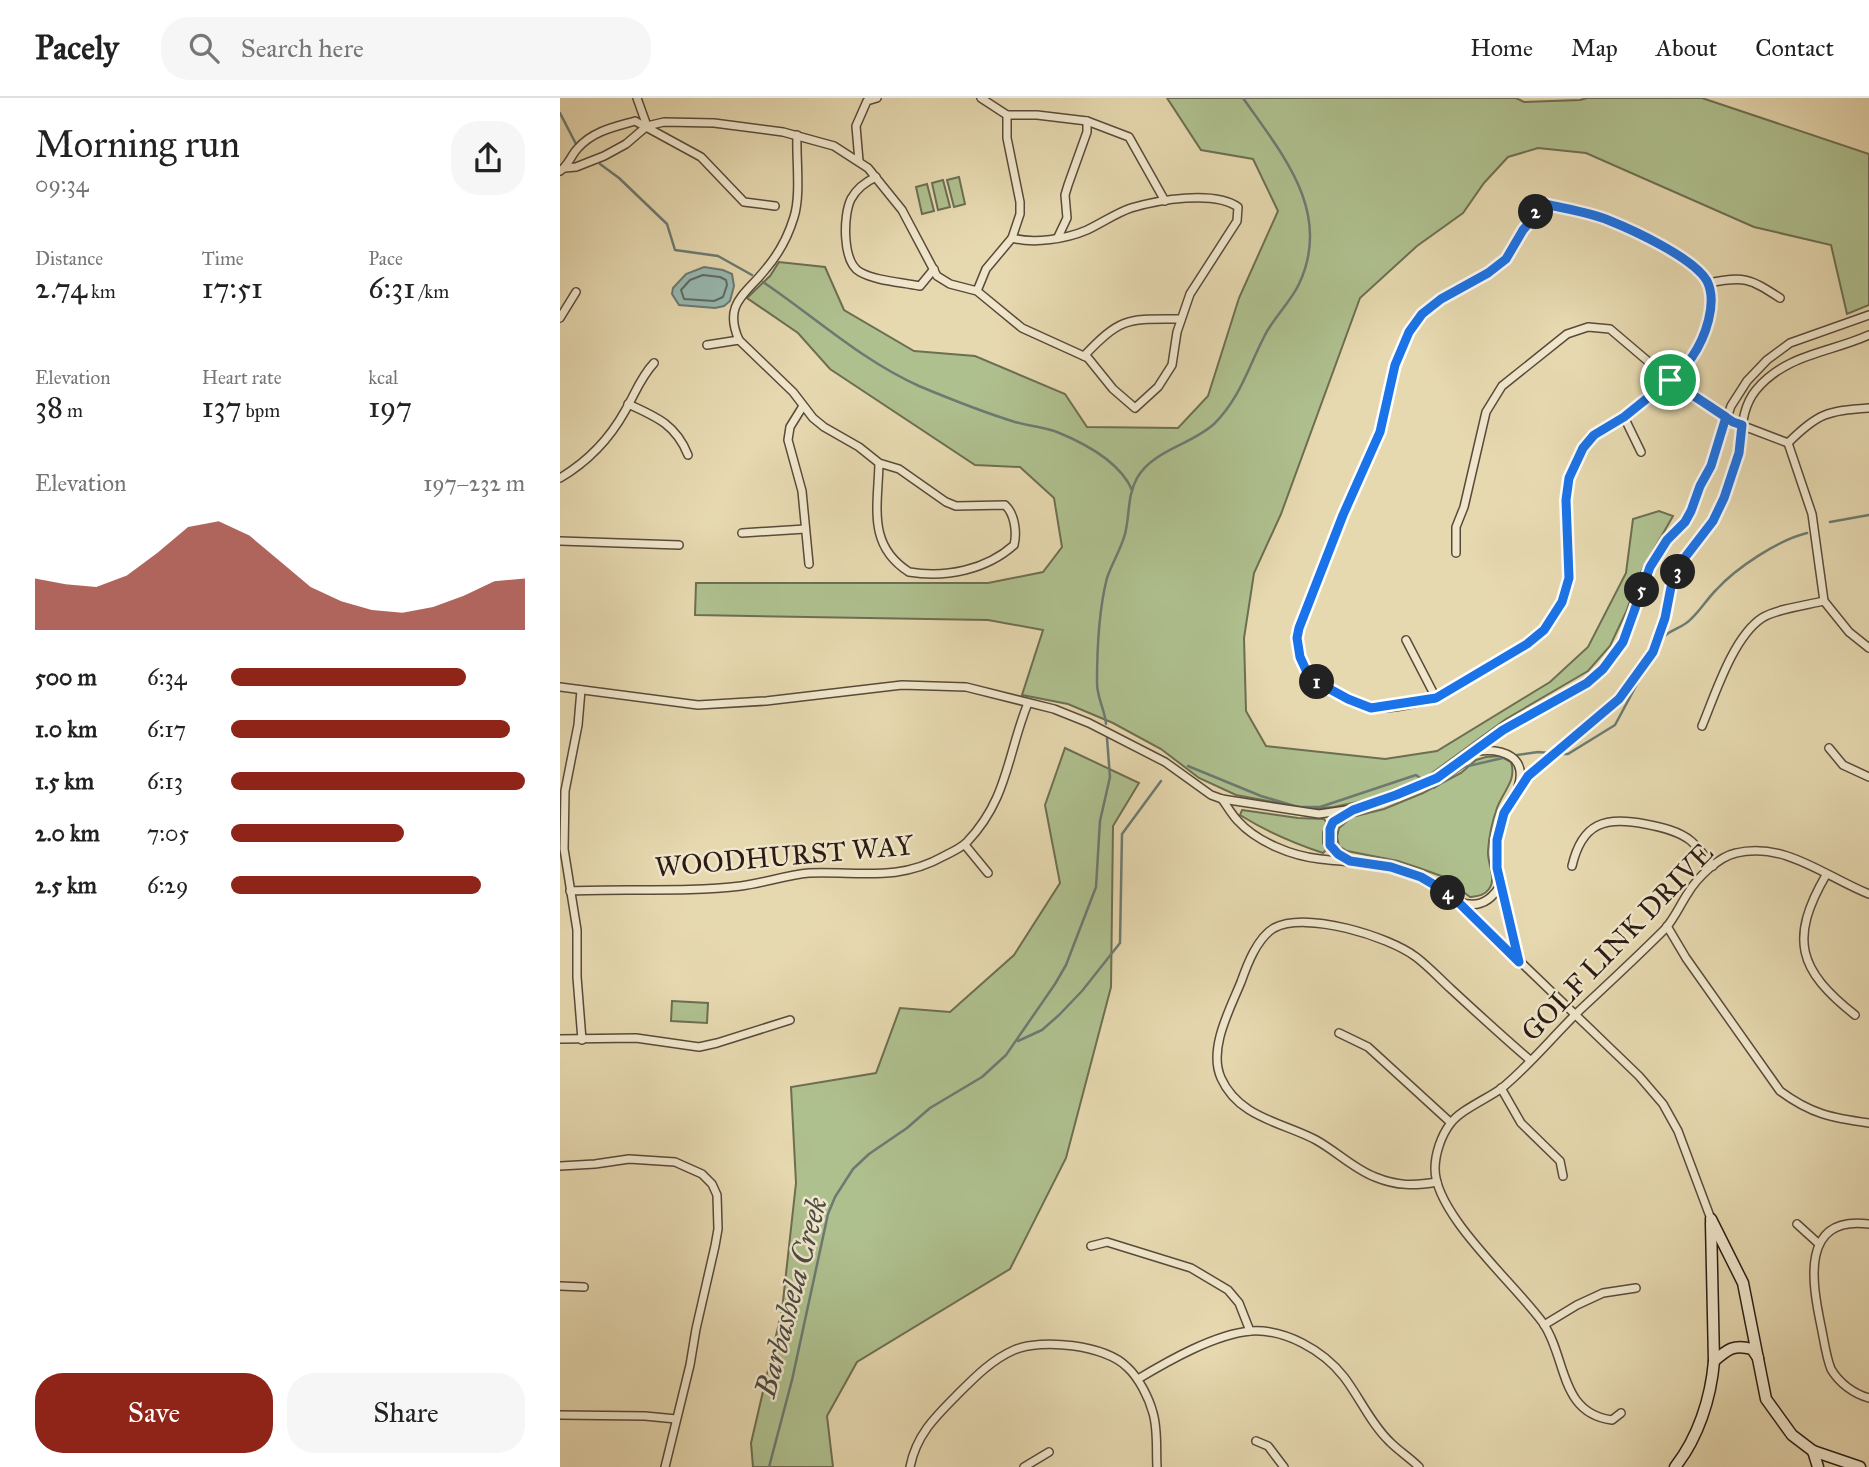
<!DOCTYPE html>
<meta charset="utf-8">
<style>
:root{--surface:#fff;--page:#f6f6f6;--text:#222;--muted:#767676;--line:#e0e0e0;--accent:#8f2418}
body{margin:0;font-family:"IM FELL Great Primer",serif;background:var(--page);color:var(--text);height:100vh;display:flex;flex-direction:column;font-size:26px;white-space:nowrap}
*{box-sizing:border-box;margin:0}
p{font-size:23px;color:var(--muted)}
.icon{flex:none;width:38px;height:38px;fill:none;stroke:currentColor;stroke-width:2;stroke-linecap:round;stroke-linejoin:round}
.map{position:relative;flex:1;overflow:hidden}
.details{display:flex;flex-direction:column;background:var(--surface);width:560px}
.details>*{flex:none}
.pin{position:absolute;display:grid;place-items:center;width:60px;height:60px;color:#fff;margin:-30px;border:4px solid #fff;border-radius:50%;box-shadow:0 2px 7px #0007}
.km{position:absolute;width:35px;height:35px;margin:-18px;border-radius:50%;background:#222;color:#fff;font-size:19px;line-height:35px;text-align:center}
.round{display:grid;place-items:center;flex:none;width:74px;height:74px;border-radius:28px;background:var(--page)}
.overview{display:flex;align-items:center;justify-content:space-between;height:119px;padding:0 35px}
h1{font-size:38px;font-weight:600;line-height:52px}
.stats{display:grid;grid-template-columns:repeat(3,1fr);gap:10px;height:119px;padding:7px 35px}
.stats div{display:grid;align-content:center}
.stats b{font-size:30px;font-weight:600}
.stats small{font-size:19px;font-weight:400}
.stats p{font-size:19px}
.chart{height:196px;padding:14px 35px}
.chart p{display:flex;justify-content:space-between}
.chart svg{width:100%;height:126px;margin-top:7px;fill:var(--accent);opacity:.7}
.action{display:flex;gap:14px;margin-top:auto;padding:14px 35px}
.action a{flex:1;height:80px;border-radius:28px;background:var(--accent);color:#fff;font-size:28px;font-weight:600;line-height:80px;text-align:center}
.action a+a{background:var(--page);color:var(--text)}
ul{padding:0 35px;list-style:none;font-size:23px}
li{display:grid;grid-template-columns:112px 84px 1fr;align-items:center;height:52px}
li i{height:18px;border-radius:9px;background:var(--accent)}
header{display:flex;align-items:center;gap:42px;box-sizing:border-box;height:98px;padding:0 35px;background:var(--surface);border-bottom:2px solid var(--line)}
header strong{font-size:33px}
nav{display:flex;gap:38px;margin-inline-start:auto;font-size:24px}
.search{width:490px;height:63px;background:var(--page);display:flex;align-items:center;gap:18px;box-sizing:border-box;padding:0 24px;border-radius:28px;color:var(--muted);font-size:26px}
main{display:flex;flex:1;min-height:0}
.map>svg:first-child{display:block}
</style>
<header>
<strong>Pacely</strong>
<div class="search"><svg class="icon" aria-label="search" viewBox="0 0 24 24"><circle cx="10" cy="10" r="6"/><path d="M15 15l6 6"/></svg>Search here</div>
<nav><a>Home</a><a>Map</a><a>About</a><a>Contact</a></nav>
</header>
<main>
<section class="details">
<div class="overview"><div><h1>Morning run</h1><p>09:34</p></div><a class="round"><svg class="icon" aria-label="share" viewBox="0 0 24 24"><path d="M12 15V3M7 8l5-5 5 5M5 13v7h14v-7"/></svg></a></div>
<div class="stats">
<div><p>Distance</p><b>2.74<small> km</small></b></div>
<div><p>Time</p><b>17:51</b></div>
<div><p>Pace</p><b>6:31<small> /km</small></b></div>
</div>
<div class="stats">
<div><p>Elevation</p><b>38<small> m</small></b></div>
<div><p>Heart rate</p><b>137<small> bpm</small></b></div>
<div><p>kcal</p><b>197</b></div>
</div>
<div class="chart"><p><span>Elevation</span>197–232 m</p>
<svg viewBox="0 0 160 44" preserveAspectRatio="none"><path d="M0 44V26L10 28L20 29L30 25L40 17L50 8L60 6L70 11L80 20L90 29L100 34L110 37L120 38L130 36L140 32L150 27L160 26V44z"/></svg>
</div>
<ul>
<li><b>500 m</b>6:34<i style="width:80%"></i></li>
<li><b>1.0 km</b>6:17<i style="width:95%"></i></li>
<li><b>1.5 km</b>6:13<i style="width:100%"></i></li>
<li><b>2.0 km</b>7:05<i style="width:59%"></i></li>
<li><b>2.5 km</b>6:29<i style="width:85%"></i></li>
</ul>
<div class="action"><a>Save</a><a>Share</a></div>
</section>
<div class="map">
<svg width="1309" height="1369" viewBox="0 0 1309 1369">
<rect width="100%" height="100%" fill="#e6d8af"/>
<filter id="stains"><feTurbulence type="fractalNoise" baseFrequency=".00286" numOctaves="4"/><feColorMatrix values="0 0 0 0 .2 0 0 0 0 .09 0 0 0 0 .02 0 0 0 .5 -.17"/></filter>
<radialGradient id="worn" r=".72"><stop offset=".6" stop-color="#630" stop-opacity="0"/><stop offset="1" stop-color="#630" stop-opacity=".3"/></radialGradient>
<g fill="#afc08f" stroke="#6d6e52" stroke-width="2">
<polygon points="607,0 956,0 964,4 1020,2 1027,0 1142,0 1309,56 1309,207 1287,216 1271,147 1194,129 1026,55 978,50 948,59 924,85 903,115 857,148 800,200 721,416 694,475 684,540 686,613 706,648 825,661 877,653 990,584 1028,549 1066,475 1073,421 1099,413 1113,418 1081,474 1066,514 1050,548 1028,573 946,621 868,678 807,702 774,709 751,711 676,697 639,680 601,651 553,625 508,606 462,597 483,532 428,522 135,517 136,485 428,485 483,474 502,449 494,400 460,369 415,367 270,271 238,235 187,200 210,178 219,164 265,169 284,212 354,253 415,258 505,296 527,329 618,330 648,298 679,200 718,113 693,61 641,52"/>
<polygon points="399,79 405,106 394,109 387,82"/>
<polygon points="383,82 390,109 378,112 372,85"/>
<polygon points="367,86 374,113 362,116 356,89"/>
<polygon points="505,650 579,685 553,728 551,889 506,1060 450,1171 297,1264 267,1318 273,1369 193,1369 191,1345 222,1212 236,1085 231,989 316,975 340,910 390,914 454,857 500,785 485,707"/>
<path d="M 940,658 L 951,664 C 957,683 943,693 937,710 C 932,724 929,738 928,753 C 927,765 937,780 929,791 C 924,798 917,798 910,799 L 884,779 L 859,770 L 838,763 L 787,753 L 779,748 L 777,739 L 779,730 L 792,719 L 824,711 L 863,695 L 901,675 L 916,662 L 926,659 Z"/>
<path d="M 682,712 L 738,720 L 764,721 L 766,724 L 763,735 L 763,745 L 766,752 L 763,755 C 733,745 707,734 680,717 Z"/>
<polygon points="112,903 148,905 147,925 111,923"/>
</g>
<polygon fill="#97b9b1" stroke="#6c7a72" stroke-width="2" points="144,169 163,172 172,176 174,188 170,203 164,208 155,210 119,207 112,196 113,190 126,176"/>
<g fill="none" stroke-linecap="round" stroke-linejoin="round">
<polygon stroke="#616a62" stroke-width="2" points="143,177 160,179 166,182 167,187 163,199 154,203 124,201 121,192 130,182"/>
<g stroke="#6c7a72" stroke-width="2.5">
<polyline points="0,15 16,46"/>
<polyline points="40,66 59,80 107,126 115,152 158,158 192,177"/>
<path d="M 203,184 C 255,219 301,262 359,288 C 390,301 423,314 455,324 C 469,328 483,329 497,334 C 524,345 560,364 572,392"/>
<polyline points="1270,424 1309,417"/>
<path d="M 1101,543 C 1108,531 1122,531 1131,521 C 1140,513 1147,501 1156,492 C 1176,470 1218,442 1247,435"/>
<path d="M 546,626 C 545,612 537,600 537,585 C 537,553 539,511 547,480 C 552,465 561,451 565,436 C 570,417 567,398 577,380 C 593,352 631,347 654,326 C 680,300 688,270 704,239 C 713,220 730,205 739,186 C 773,114 722,56 683,0"/>
<polyline points="1000,656 1008,656 1055,627 1084,573"/>
<polyline points="957,657 978,654 990,655"/>
<polyline points="628,668 701,698 738,709 760,709 856,677 863,682"/>
<polyline points="870,687 874,690 904,669 947,659"/>
<polyline points="458,943 482,932 499,917 522,893 560,845 562,736 601,683"/>
<polyline points="209,1369 232,1282 268,1116 275,1099 293,1071 309,1056 347,1030 370,1010 422,979 446,957 495,886 506,867 536,789 540,723 550,679 547,640"/>
</g>
<defs>
<g id="street">
<polyline points="77,0 87,28"/>
<polyline points="421,0 447,17 477,17 527,23 569,39 605,103"/>
<polyline points="447,17 447,40 460,104 460,116 452,140"/>
<polyline points="299,63 296,28 307,3 317,0"/>
<path d="M 5,70 L 16,69 L 44,58 L 66,46 L 87,28 L 104,24 L 154,25 L 223,34 L 274,48 L 308,70 L 342,112 L 377,178 L 390,186 L 417,193 L 426,171 L 452,140 C 474,146 506,141 527,132 C 542,125 556,115 571,110 C 598,102 654,92 678,109 L 677,123 L 630,196 L 617,234 L 612,267 L 598,289 L 575,310 L 553,291 L 528,260 L 462,230 L 417,193"/>
<path d="M 0,73 C 9,67 11,57 18,50 C 33,33 54,29 75,23 L 141,59 L 184,104 L 215,108"/>
<path d="M 316,79 C 305,84 297,90 291,101 C 283,117 282,164 300,174 C 316,183 341,184 360,188 L 374,171"/>
<path d="M 985,106 C 1005,111 1027,114 1047,121 C 1071,130 1139,163 1148,186 C 1152,196 1150,207 1148,217 C 1144,245 1129,265 1108,283 C 1094,296 1079,309 1063,320 C 1047,330 1032,336 1022,352 C 990,406 1022,451 1003,502 C 999,513 991,525 983,533 C 960,554 929,569 903,585 C 894,590 884,597 875,600 C 857,606 831,611 812,610 C 799,608 784,599 773,593 C 745,578 734,562 739,530 L 783,417 L 820,333 L 835,267 L 849,235 L 862,216 L 881,201 L 928,175 L 946,161 L 963,133 Z"/>
<polyline points="498,139 507,120 505,97 508,87 527,34 527,23"/>
<path d="M 1148,185 C 1185,178 1189,180 1220,200"/>
<polyline points="0,220 16,194"/>
<path d="M 179,242 C 163,206 185,197 205,172 C 218,157 228,139 234,119 C 241,97 236,61 237,37"/>
<path d="M 147,247 L 179,242 L 233,294 L 253,320 L 264,329 L 299,349 L 319,365 L 339,371 L 386,404 L 396,408 L 445,407 C 455,416 457,435 454,447 C 426,472 386,480 349,474 C 307,447 318,409 319,365"/>
<path d="M 524,258 C 562,218 568,221 621,221"/>
<path d="M 68,306 C 97,319 116,327 128,357"/>
<polyline points="243,308 230,329 228,342 242,393 249,466"/>
<polyline points="1064,319 1081,354"/>
<path d="M 1228,345 C 1258,315 1267,313 1309,310"/>
<path d="M 0,380 C 27,364 50,340 65,313 C 75,296 80,280 94,265"/>
<polyline points="182,435 245,431"/>
<polyline points="0,443 119,447"/>
<polyline points="896,455 896,429 904,409 926,314 942,288 1007,236 1028,229 1050,231 1110,282 1173,324 1228,345 1252,416 1264,503 1289,534 1309,550"/>
<polyline points="846,542 876,600"/>
<polyline points="0,589 138,607 206,603 342,587 406,589 494,611 529,625 605,664 651,697 662,701 759,716 793,711 836,697 877,680 943,632 1027,585 1043,571 1063,544 1090,469 1107,442 1125,424 1131,413 1140,388 1151,368 1171,308 1187,283 1207,262 1230,245 1309,217"/>
<polyline points="21,592 18,627 5,693 4,751 17,832 17,879 22,942"/>
<path d="M 1142,628 C 1155,597 1173,539 1202,520 C 1216,511 1247,507 1264,503"/>
<polyline points="1269,650 1283,667 1309,679"/>
<path d="M 918,653 C 943,650 968,659 958,689"/>
<path d="M 662,701 C 667,708 672,717 678,723 C 697,744 732,758 760,761 C 784,764 807,764 830,769 C 852,774 870,784 890,796 L 1079,978 L 1103,1006 L 1118,1033 L 1151,1121"/>
<polyline points="405,747 428,775"/>
<path d="M 787,761 C 757,745 767,728 790,714"/>
<path d="M 1012,768 C 1022,725 1045,718 1085,726 C 1101,729 1119,733 1131,743 C 1139,750 1146,760 1153,768"/>
<path d="M 1266,777 C 1229,841 1238,872 1295,917"/>
<path d="M 10,793 C 67,790 124,795 181,788 C 204,785 226,777 249,775 C 299,773 338,784 384,758 C 392,754 401,750 407,744 C 448,701 447,657 468,605"/>
<path d="M 900,804 C 919,811 932,802 941,786"/>
<path d="M 1107,828 L 1126,860 L 1220,993 C 1251,1016 1272,1020 1309,1025"/>
<path d="M 959,864 C 949,817 928,766 943,718 C 959,670 1022,637 1057,602 C 1070,590 1083,570 1092,555 C 1108,527 1107,493 1122,465 C 1135,441 1155,424 1164,398 C 1170,383 1176,367 1179,352 C 1182,331 1182,309 1196,292 C 1226,256 1269,255 1309,237"/>
<polyline points="779,935 808,949 890,1024"/>
<polyline points="0,941 76,940 139,949 157,945 230,922"/>
<polyline points="941,990 961,1025 1000,1063 1003,1078"/>
<polyline points="0,1068 35,1066 69,1061 115,1064 142,1076 152,1086 157,1097 158,1131 155,1148 136,1231 130,1267 105,1369"/>
<path d="M 877,1084 C 854,1088 837,1088 815,1079 C 794,1071 776,1053 756,1042 C 722,1024 679,1020 661,980 C 648,951 670,911 681,884 C 687,867 697,840 714,830 C 746,813 828,838 856,859 C 868,868 879,880 891,891 C 917,915 943,939 970,962"/>
<polyline points="1237,1126 1259,1146"/>
<path d="M 1309,1126 C 1240,1117 1252,1185 1261,1228 C 1264,1242 1266,1259 1271,1271 C 1279,1285 1294,1296 1309,1300"/>
<polyline points="531,1148 547,1144 631,1170 668,1192 679,1205 690,1233"/>
<polyline points="0,1188 24,1189"/>
<polyline points="984,1227 1017,1207 1043,1195 1076,1190"/>
<path d="M 578,1281 C 608,1263 655,1236 691,1233 C 725,1231 763,1252 784,1279 C 800,1300 811,1326 830,1344 C 839,1353 850,1360 859,1369"/>
<path d="M 1061,1315 L 1052,1322 C 999,1315 1007,1260 983,1225 C 956,1187 875,1117 875,1071 C 875,1056 881,1038 890,1026 C 900,1012 927,1001 942,990 C 970,967 994,937 1021,911 C 1049,885 1078,858 1105,831 C 1114,821 1120,807 1128,795 C 1137,780 1158,759 1176,755 C 1224,743 1266,779 1309,796"/>
<polyline points="0,1317 85,1318 116,1321"/>
<polyline points="696,1343 708,1348 724,1369"/>
<path d="M 350,1369 C 356,1338 374,1320 396,1298 C 413,1281 431,1262 454,1252 C 482,1240 545,1247 567,1269 C 579,1280 589,1300 593,1315 C 598,1332 596,1352 597,1369"/>
<polyline points="464,1369 489,1354"/>
</g>
<g id="secondary">
<polyline points="1151,1121 1183,1185 1206,1301 1232,1337 1253,1353 1300,1369"/>
<path d="M 1154,1263 C 1168,1251 1174,1246 1192,1251 L 1198,1260"/>
<polyline points="1253,1353 1258,1369"/>
<path d="M 1115,1369 C 1138,1340 1151,1300 1154,1263 L 1151,1125"/>
</g>
</defs>
<use href="#street" stroke="#5a4a3b" stroke-width="10"/>
<use href="#secondary" stroke="#2b1b14" stroke-width="13"/>
<use href="#street" stroke="#efe6cb" stroke-width="7"/>
<use href="#secondary" stroke="#efe6cb" stroke-width="10"/>
</g>
<g fill="none" stroke-linecap="round" stroke-linejoin="round">
<defs>
<path id="route" d="M 1110,282 L 1064,319 L 1034,337 L 1023,350 L 1009,380 L 1006,402 L 1009,480 L 1002,504 L 984,532 L 967,546 L 876,600 L 811,610 L 788,601 L 755,583 L 746,572 L 740,559 L 737,540 L 739,530 L 783,417 L 820,334 L 835,267 L 849,234 L 862,216 L 881,201 L 928,175 L 946,161 L 963,132 L 985,106 C 1006,111 1028,114 1048,122 C 1073,132 1134,160 1147,183 C 1158,205 1145,240 1132,259 C 1126,268 1117,275 1110,282 L 1173,324 L 1182,327 L 1179,355 L 1164,400 L 1153,423 L 1123,462 L 1111,489 L 1105,520 L 1093,554 L 1059,601 L 968,678 L 944,715 L 937,742 L 937,770 L 959,864 L 890,796 L 861,779 L 831,769 L 790,763 L 778,756 L 770,747 L 770,731 L 773,724 L 793,712 L 836,697 L 877,680 L 943,632 L 1027,585 L 1043,571 L 1063,544 L 1090,469 L 1107,442 L 1125,424 L 1131,413 L 1140,388 L 1151,368 L 1166,319 L 1110,282"/>
</defs>
<use href="#route" stroke="#fff" stroke-width="14"/>
<use href="#route" stroke="#1a73e8" stroke-width="9"/>
</g>
<g text-anchor="middle" dominant-baseline="central" stroke-width="5" stroke-linejoin="round" paint-order="stroke">
<g font-size="28" fill="#2b1b14" stroke="#efe6cb">
<text transform="translate(224 758) rotate(-5)">WOODHURST WAY</text>
<text transform="translate(1057 844) rotate(-46)">GOLF LINK DRIVE</text>
</g>
<g font-size="30" font-style="italic" fill="#4b4a43" stroke="#efe6cb">
<text transform="translate(231 1199) rotate(-75)">Barbashela Creek</text>
</g>
</g>
<rect width="100%" height="100%" filter="url(#stains)"/>
<rect width="100%" height="100%" fill="url(#worn)"/>
</svg>
<div class="pin" style="left:1110px;top:282px;background:#1e9e55"><svg class="icon" aria-label="arrive" viewBox="0 0 24 24"><path d="M6 21V4h12l-3 4 3 4H6"/></svg></div>
<b class="km" style="left:757px;top:584px">1</b>
<b class="km" style="left:976px;top:114px">2</b>
<b class="km" style="left:1118px;top:474px">3</b>
<b class="km" style="left:888px;top:795px">4</b>
<b class="km" style="left:1082px;top:492px">5</b>
</div>
</main>
